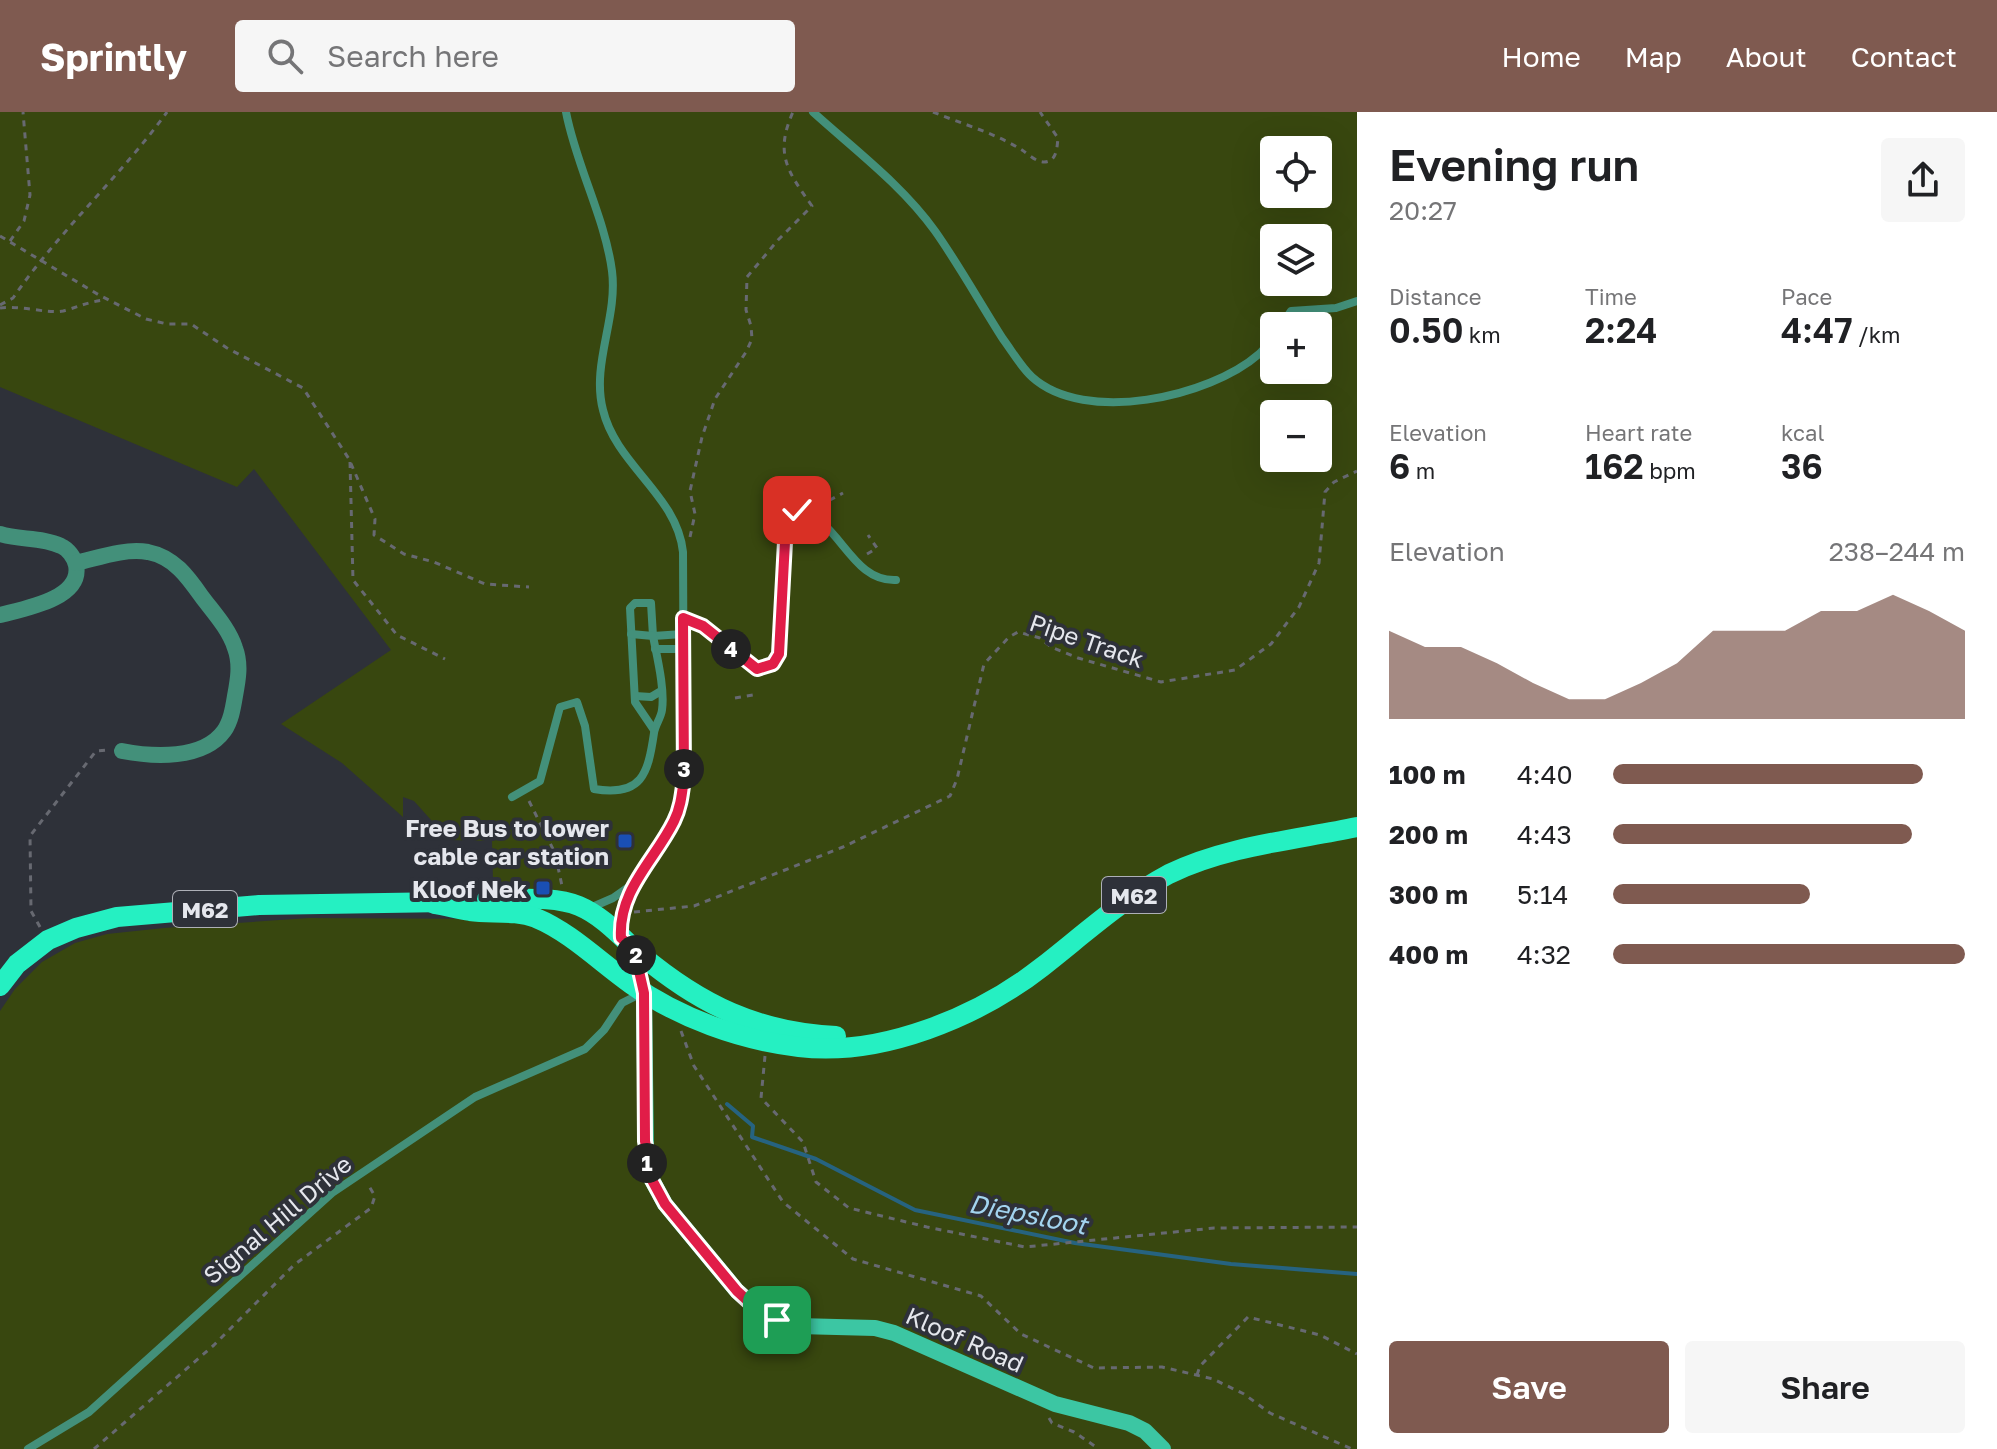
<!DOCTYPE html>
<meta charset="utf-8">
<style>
:root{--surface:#fff;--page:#f6f6f6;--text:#202124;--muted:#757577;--accent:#7f5a50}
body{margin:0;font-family:"Golos Text",sans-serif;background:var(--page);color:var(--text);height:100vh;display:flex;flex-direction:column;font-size:30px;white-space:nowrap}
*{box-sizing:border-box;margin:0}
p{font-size:26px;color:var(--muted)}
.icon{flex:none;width:44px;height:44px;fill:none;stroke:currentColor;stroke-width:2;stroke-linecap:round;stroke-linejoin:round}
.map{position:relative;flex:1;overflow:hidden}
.details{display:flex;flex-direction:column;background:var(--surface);width:640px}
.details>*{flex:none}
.tools{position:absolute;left:1260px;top:24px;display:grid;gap:16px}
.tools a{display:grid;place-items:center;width:72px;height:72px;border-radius:8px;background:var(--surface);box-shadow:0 8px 32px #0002;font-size:40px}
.pin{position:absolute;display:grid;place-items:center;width:68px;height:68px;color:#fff;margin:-34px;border-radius:16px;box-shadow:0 4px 12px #0006}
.km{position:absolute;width:40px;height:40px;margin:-20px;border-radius:50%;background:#222;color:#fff;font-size:22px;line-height:40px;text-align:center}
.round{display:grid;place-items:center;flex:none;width:84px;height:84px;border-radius:8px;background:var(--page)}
.head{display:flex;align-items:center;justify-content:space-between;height:136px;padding:0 32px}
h1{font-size:44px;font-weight:600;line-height:60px}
.figures{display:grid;grid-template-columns:repeat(3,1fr);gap:12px;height:136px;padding:8px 32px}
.figures div{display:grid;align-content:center}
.figures b{font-size:34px;font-weight:600}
.figures small{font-size:22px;font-weight:400}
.figures p{font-size:22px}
.chart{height:224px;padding:16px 32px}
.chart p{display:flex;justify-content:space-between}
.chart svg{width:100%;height:144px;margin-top:8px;fill:var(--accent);opacity:.7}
.cta{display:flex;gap:16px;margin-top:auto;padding:16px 32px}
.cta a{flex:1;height:92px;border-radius:8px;background:var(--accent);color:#fff;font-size:32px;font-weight:600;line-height:92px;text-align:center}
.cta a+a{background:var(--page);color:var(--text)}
ul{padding:0 32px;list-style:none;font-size:26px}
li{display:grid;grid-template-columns:128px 96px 1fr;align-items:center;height:60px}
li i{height:20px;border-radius:10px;background:var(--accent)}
header{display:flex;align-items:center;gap:48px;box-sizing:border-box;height:112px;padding:0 40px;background:var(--accent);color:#fff}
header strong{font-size:38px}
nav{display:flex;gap:44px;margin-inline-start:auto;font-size:28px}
.search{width:560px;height:72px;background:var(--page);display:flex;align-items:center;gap:20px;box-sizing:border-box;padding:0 28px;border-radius:8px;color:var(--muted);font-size:30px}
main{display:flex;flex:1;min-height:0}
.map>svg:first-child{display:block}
</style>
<header>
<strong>Sprintly</strong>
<div class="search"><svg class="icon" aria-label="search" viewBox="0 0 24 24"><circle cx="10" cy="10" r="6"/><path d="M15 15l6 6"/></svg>Search here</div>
<nav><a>Home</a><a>Map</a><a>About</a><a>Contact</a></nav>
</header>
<main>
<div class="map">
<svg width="1357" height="1337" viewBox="0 0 1357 1337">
<rect width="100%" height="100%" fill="#2e3139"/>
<path fill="#38470f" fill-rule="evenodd" d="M 0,0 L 1357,0 L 1357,1337 L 0,1337 L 0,899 L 15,877 L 42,850 L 75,831 L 107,822 L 164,816 L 309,806 L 494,807 L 492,729 L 449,728 L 414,689 L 403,685 L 403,705 L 342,651 L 281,612 L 391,538 L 254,357 L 237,375 L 0,275 ZM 1274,38 L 1318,38 L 1318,82 L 1274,82 ZM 1274,126 L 1318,126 L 1318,170 L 1274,170 ZM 1274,214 L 1318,214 L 1318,258 L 1274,258 ZM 1274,302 L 1318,302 L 1318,346 L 1274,346 Z"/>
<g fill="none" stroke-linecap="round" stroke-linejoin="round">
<polyline stroke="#266380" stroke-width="4" points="727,992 753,1014 752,1025 816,1047 915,1098 1075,1131 1231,1152 1357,1162"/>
<g stroke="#676971" stroke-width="3" stroke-dasharray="6 6" stroke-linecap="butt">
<path d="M 933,0 C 962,12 995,21 1022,38 C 1028,42 1036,50 1044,50 C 1057,50 1057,35 1058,26 L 1040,0"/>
<polyline points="0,124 99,183 146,207 167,212 191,212 227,236 303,276 349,347 375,407 374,423 404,442 434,450 485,472 529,475"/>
<polyline points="10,129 24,109 30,83 23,0"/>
<path d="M 0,193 L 13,186 C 59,119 120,65 167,0"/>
<path d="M 0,196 C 20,193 48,202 63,199 C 78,195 90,189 106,188"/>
<polyline points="350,350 353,468 397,523 445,547"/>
<polyline points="819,394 843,381"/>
<path d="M 690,425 L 695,402 L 690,379 L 702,325 L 715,287 L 746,240 L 752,227 L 751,214 L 746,198 L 747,165 L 778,128 L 812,94 C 788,60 774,42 793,0"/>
<polyline points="867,442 877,436 868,423"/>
<polyline points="735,586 758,582"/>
<polyline points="529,689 555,741 562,774"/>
<polyline points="634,800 694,794 843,735 950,684 957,667 984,552 1009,525 1018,520 1040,526 1051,535 1078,546 1161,570 1235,558 1271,532 1299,495 1319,451 1325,380 1334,370 1357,359"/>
<polyline points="40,815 31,799 30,724 96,639 108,638"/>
<polyline points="681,919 694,954 783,1090 853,1147 981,1184 1021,1222 1094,1256 1162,1255 1213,1267 1244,1282 1270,1301 1352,1337"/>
<polyline points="765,944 761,986 803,1030 816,1070 849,1096 927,1115 1025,1135 1214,1116 1357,1115"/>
<polyline points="1197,1263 1200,1254 1248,1205 1320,1223 1357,1242"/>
<polyline points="1049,1306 1052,1311 1074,1320 1099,1337"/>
<polyline points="94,1337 214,1233 294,1153 371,1096 375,1084 367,1071"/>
</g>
<g stroke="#43907a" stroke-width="8">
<path d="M 566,0 C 576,53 605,106 612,159 C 618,206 591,252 603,298 C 616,353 677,383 683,440 L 684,666 C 682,681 681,695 674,709 C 657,746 617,777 621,821"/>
<path d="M 813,0 C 855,38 902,73 935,119 C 959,153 980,191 1003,227 C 1012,239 1021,255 1032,265 C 1085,313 1210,285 1259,242 C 1265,237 1269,229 1274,223"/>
<polyline points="1281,214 1291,199 1336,196 1357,189"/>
<path d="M 683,506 L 703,514 L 757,557 L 773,552 L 779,542 L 786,411 L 788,403 L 797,398 C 840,406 850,470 896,468"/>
<polyline points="655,537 682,537"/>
<polyline points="635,584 651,585 661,579"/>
<polyline points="654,618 635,590 630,496 635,491 651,491 653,524 683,522"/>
<path d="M 512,685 L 540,669 L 560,595 L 577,590 L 585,614 L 594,677 C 642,685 648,662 654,621 C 655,613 661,606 662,598 C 665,577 657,545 653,524 L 631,522"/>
<polyline points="590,796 613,786 630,774"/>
<polyline points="28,1337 89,1300 332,1081 475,985 585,937 604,918 622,891 640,882"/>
</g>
<g stroke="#43907a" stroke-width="16">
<path d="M 0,422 C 19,428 43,425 61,434 C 68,437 74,445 76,453 C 83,487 23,497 0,503"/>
<path d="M 76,451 C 98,446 124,436 148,440 C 174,445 188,465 202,485 C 214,501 229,517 235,536 C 241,552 238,568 235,584 C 233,596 231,609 224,619 C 203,648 153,645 122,639"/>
</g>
<polyline stroke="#3cc6a3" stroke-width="16" points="644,881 646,1040 652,1068 665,1092 737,1179 764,1202 798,1214 875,1216 894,1221 1055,1292 1129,1311 1145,1319 1163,1337"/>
<g stroke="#25f0c2" stroke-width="20">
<path d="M 487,787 C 515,788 552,783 579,794 C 603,804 622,826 641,843 C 701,893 757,920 836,924"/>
<path d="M 434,792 C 446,794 458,797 470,799 C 491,802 515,798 536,806 C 570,820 600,850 631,872 C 679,906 740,928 799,935 C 881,945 978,905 1042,855 C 1083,823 1122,787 1169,762 C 1226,734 1295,728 1357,715"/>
<polyline points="0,874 17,852 48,828 76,816 117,805 259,793 447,790"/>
</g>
</g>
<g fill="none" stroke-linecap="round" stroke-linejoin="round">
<defs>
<path id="route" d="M 777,1208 L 760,1200 L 737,1179 L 665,1092 L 652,1068 L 645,1029 L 644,881 L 634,837 L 621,826 C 618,778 655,748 674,709 C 681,695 682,681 684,666 L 683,506 L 703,514 L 757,557 L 773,552 L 779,542 L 786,411 L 788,403 L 797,398"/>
</defs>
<use href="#route" stroke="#fff" stroke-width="16"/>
<use href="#route" stroke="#e11d48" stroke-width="10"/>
</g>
<g fill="#1a4fb4" stroke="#2e3139" stroke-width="3">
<rect x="617" y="721" width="16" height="16" rx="4"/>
<rect x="535" y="768" width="16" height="16" rx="4"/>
</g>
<g text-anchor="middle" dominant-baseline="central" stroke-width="8" stroke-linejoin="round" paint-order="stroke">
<g fill="#2e3139" stroke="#aeb0b7" stroke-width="2">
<rect x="1102" y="765" width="64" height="36" rx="6"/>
<rect x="173" y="779" width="64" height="36" rx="6"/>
</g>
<g font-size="22" font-weight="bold" fill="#e5e7ed">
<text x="1134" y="783">M62</text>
<text x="205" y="797">M62</text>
</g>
<g font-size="24" fill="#e5e7ed" stroke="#2e3139">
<text transform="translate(1087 528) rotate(19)">Pipe Track</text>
<text transform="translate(277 1107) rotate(-40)">Signal Hill Drive</text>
<text transform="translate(965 1227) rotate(24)">Kloof Road</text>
</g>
<g font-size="24" font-weight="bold" fill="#e5e7ed" stroke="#2e3139" text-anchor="end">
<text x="609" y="715">Free Bus to lower<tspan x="609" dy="28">cable car station</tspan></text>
<text x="527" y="776">Kloof Nek</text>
</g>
<g font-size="26" font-style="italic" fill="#a3d4ef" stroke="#2e3139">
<text transform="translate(1028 1102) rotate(11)">Diepsloot</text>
</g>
</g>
</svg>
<div class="tools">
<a><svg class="icon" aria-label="locate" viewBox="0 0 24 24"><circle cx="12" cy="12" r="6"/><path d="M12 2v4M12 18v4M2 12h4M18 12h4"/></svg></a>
<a><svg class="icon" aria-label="layers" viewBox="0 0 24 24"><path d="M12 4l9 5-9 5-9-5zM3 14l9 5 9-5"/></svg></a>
<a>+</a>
<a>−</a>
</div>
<div class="pin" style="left:777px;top:1208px;background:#1e9e55"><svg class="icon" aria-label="arrive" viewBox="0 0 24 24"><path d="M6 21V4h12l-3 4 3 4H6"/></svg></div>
<div class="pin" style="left:797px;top:398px;background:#d93025"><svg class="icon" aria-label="check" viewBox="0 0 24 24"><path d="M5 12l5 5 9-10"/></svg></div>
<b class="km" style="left:647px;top:1051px">1</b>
<b class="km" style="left:636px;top:843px">2</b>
<b class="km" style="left:684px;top:657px">3</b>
<b class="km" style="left:731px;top:537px">4</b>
</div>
<section class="details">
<div class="head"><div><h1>Evening run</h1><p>20:27</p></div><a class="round"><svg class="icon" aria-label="share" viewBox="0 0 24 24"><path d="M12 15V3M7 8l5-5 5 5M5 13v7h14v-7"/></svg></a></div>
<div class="figures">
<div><p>Distance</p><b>0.50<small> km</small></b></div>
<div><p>Time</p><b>2:24</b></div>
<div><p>Pace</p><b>4:47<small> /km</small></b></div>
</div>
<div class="figures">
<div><p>Elevation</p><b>6<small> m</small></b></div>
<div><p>Heart rate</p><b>162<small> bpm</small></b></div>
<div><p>kcal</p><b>36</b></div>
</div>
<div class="chart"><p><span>Elevation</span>238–244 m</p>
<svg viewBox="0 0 160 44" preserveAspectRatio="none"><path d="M0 44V17L10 22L20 22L30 27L40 33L50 38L60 38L70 33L80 27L90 17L100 17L110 17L120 11L130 11L140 6L150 11L160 17V44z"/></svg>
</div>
<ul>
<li><b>100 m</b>4:40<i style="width:88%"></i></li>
<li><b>200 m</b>4:43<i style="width:85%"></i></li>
<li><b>300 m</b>5:14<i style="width:56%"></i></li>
<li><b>400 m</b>4:32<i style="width:100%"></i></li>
</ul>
<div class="cta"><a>Save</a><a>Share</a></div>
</section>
</main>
